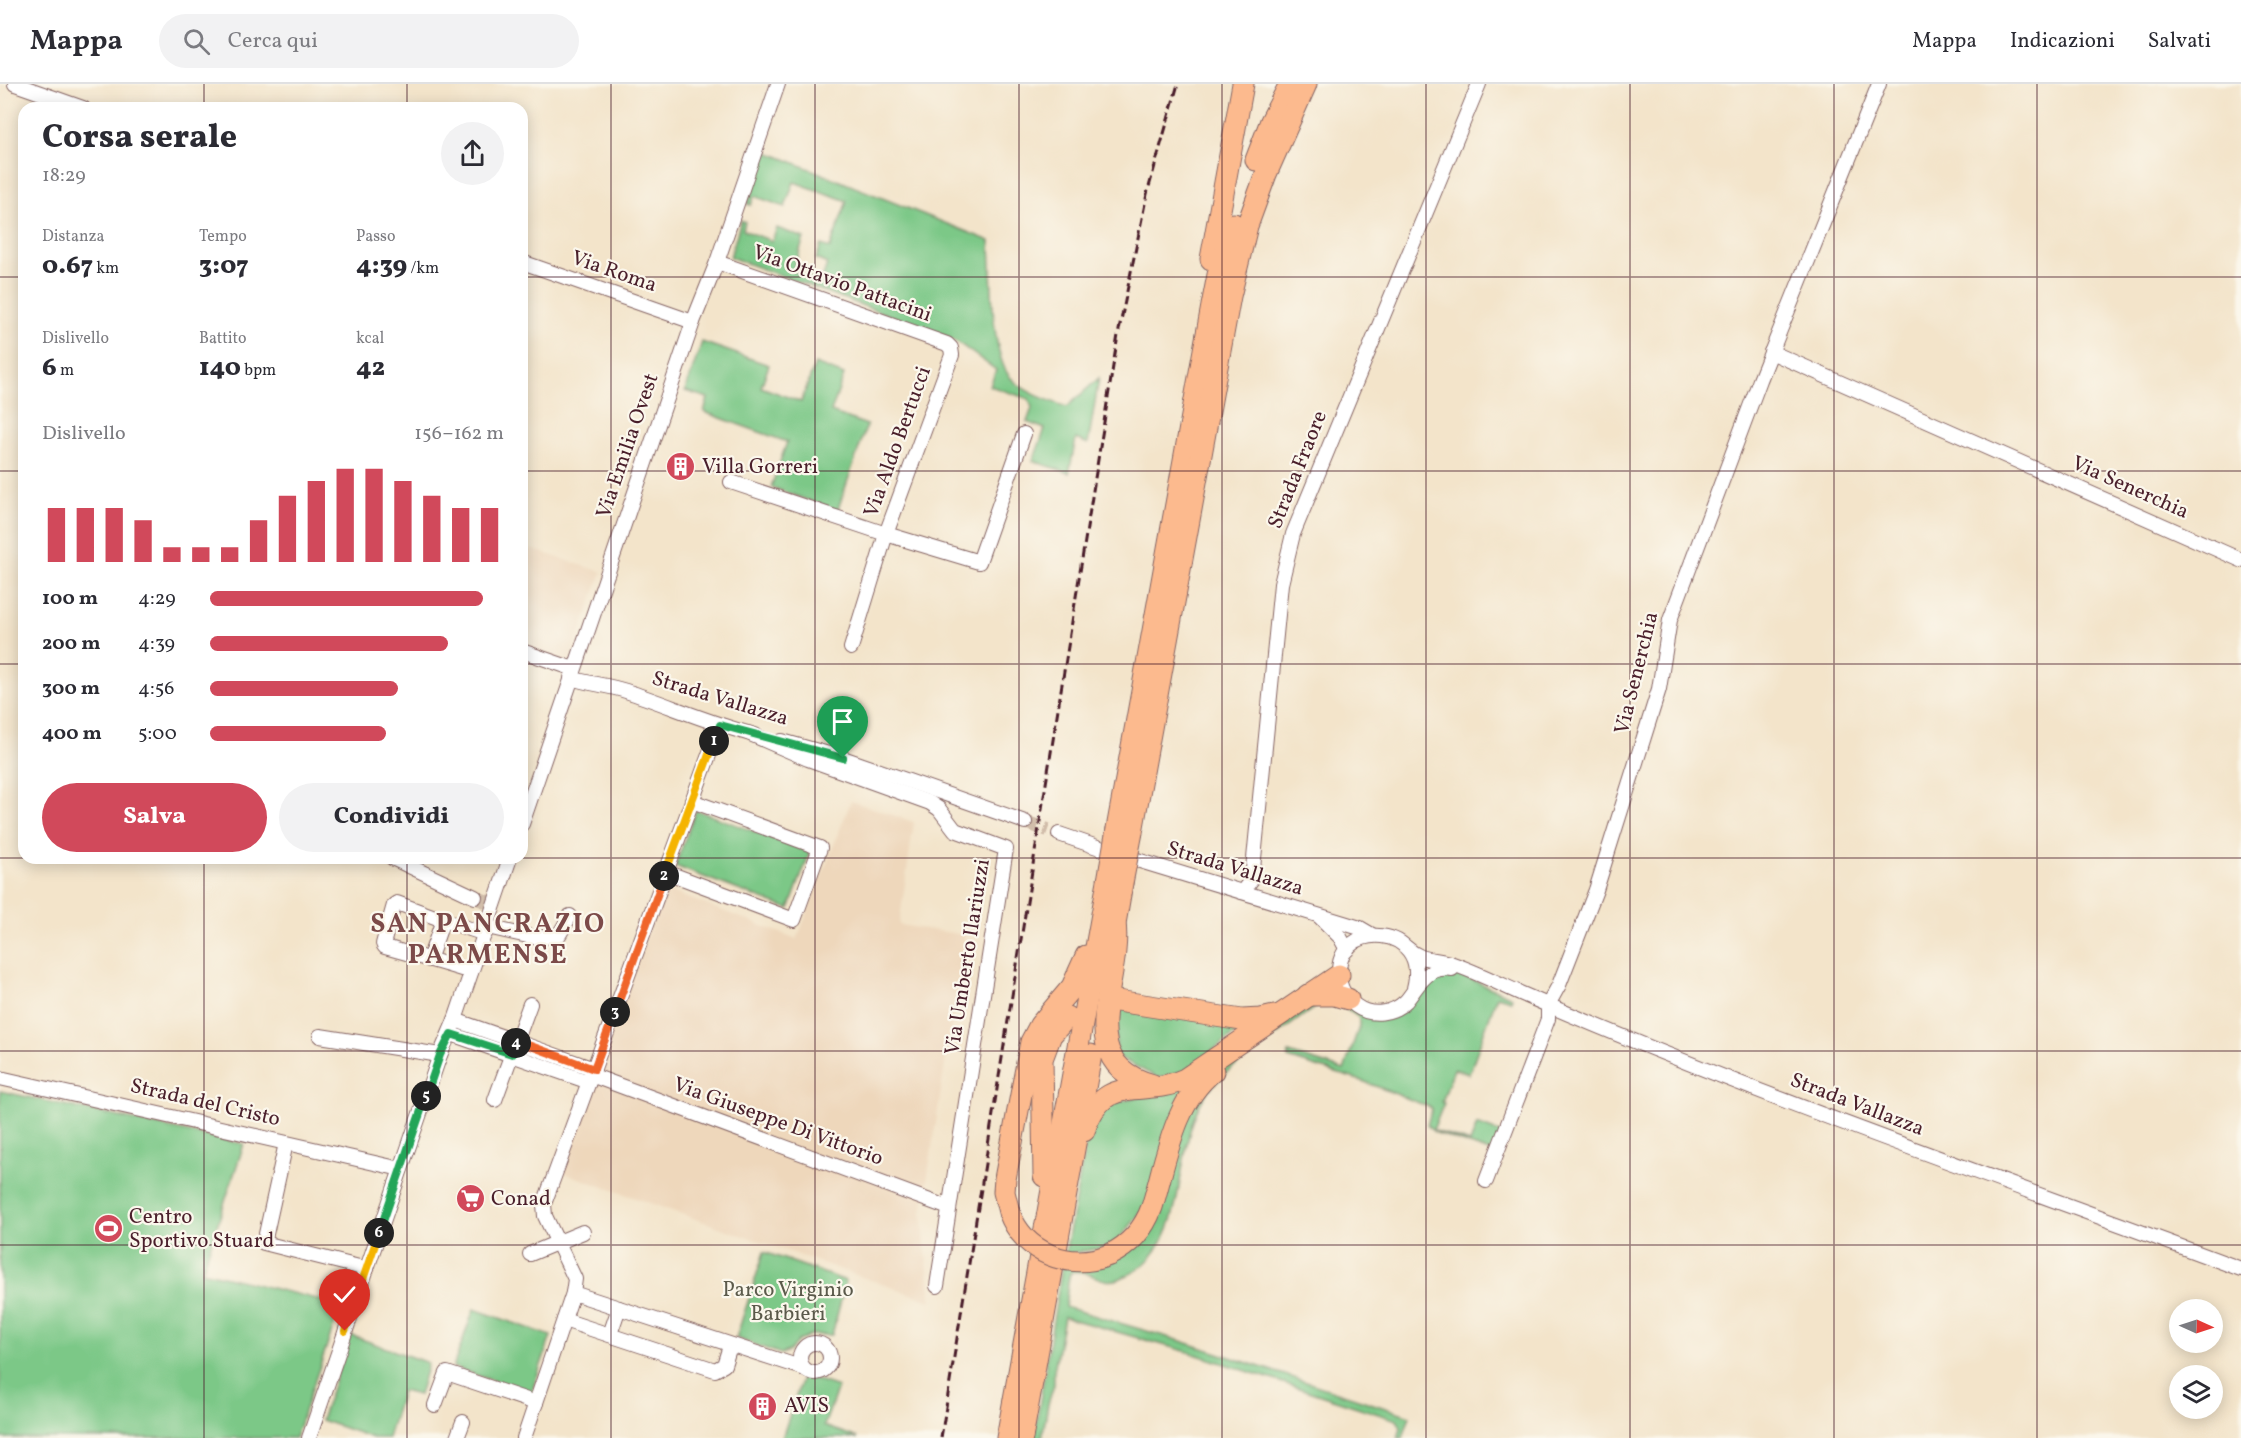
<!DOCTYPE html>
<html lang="it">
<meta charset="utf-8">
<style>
:root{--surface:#fff;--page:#f2f2f3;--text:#2b2b33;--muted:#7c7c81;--line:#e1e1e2;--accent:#d1495b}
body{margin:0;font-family:Vollkorn,serif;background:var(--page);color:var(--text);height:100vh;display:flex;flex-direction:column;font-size:22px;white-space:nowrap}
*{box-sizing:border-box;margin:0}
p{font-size:20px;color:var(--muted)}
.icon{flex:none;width:33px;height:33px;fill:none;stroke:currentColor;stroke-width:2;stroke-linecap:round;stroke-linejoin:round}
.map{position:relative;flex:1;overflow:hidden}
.drawer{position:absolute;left:18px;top:18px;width:510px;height:762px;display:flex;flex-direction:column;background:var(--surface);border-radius:18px;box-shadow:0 3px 15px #0003}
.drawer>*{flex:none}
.needle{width:39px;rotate:93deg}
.fabs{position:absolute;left:2169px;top:1215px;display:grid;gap:12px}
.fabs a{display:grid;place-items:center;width:54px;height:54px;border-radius:50%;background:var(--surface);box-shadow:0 3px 15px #0003;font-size:30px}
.pin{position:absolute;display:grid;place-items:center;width:51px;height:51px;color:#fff;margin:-62px -26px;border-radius:50% 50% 50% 0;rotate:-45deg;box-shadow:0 0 6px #0007}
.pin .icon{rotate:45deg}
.km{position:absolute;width:30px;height:30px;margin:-15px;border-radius:50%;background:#222;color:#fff;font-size:16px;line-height:30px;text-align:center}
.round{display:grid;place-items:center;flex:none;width:63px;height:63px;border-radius:32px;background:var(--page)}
.head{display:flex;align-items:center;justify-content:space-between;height:102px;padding:0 24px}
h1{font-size:33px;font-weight:800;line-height:45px}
.figures{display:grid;grid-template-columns:repeat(3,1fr);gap:9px;height:102px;padding:6px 24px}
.figures div{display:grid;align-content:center}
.figures b{font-size:26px;font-weight:800}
.figures small{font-size:16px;font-weight:400}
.figures p{font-size:16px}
.chart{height:168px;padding:12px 24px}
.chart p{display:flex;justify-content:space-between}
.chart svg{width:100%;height:108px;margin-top:6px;stroke:var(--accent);stroke-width:6}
.button{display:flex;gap:12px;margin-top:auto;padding:12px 24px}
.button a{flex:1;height:69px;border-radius:36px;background:var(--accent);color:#fff;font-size:24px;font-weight:800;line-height:69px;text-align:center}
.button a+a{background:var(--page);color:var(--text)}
ul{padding:0 24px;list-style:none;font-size:20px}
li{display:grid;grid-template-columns:96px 72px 1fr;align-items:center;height:45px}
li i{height:15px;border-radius:8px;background:var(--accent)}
header{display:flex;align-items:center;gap:36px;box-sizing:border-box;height:84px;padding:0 30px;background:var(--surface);border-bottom:2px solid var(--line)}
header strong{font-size:28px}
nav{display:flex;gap:33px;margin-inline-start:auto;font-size:21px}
.search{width:420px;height:54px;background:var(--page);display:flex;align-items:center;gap:15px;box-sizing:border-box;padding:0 21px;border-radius:33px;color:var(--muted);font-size:22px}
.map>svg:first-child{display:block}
</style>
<header>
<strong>Mappa</strong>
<div class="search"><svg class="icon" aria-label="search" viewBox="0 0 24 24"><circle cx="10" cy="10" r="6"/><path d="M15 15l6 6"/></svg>Cerca qui</div>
<nav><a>Mappa</a><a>Indicazioni</a><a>Salvati</a></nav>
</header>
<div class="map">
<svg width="2241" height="1354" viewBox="0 0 2241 1354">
<rect width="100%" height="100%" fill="#fbf7ec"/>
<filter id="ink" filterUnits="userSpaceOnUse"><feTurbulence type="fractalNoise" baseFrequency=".0167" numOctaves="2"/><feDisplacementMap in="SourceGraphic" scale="12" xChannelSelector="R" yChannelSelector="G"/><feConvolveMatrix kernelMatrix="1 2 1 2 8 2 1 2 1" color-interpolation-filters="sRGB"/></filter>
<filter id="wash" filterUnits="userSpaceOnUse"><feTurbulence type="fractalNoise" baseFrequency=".008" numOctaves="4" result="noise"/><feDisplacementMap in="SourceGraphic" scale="24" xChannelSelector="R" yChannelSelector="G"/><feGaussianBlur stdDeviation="1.35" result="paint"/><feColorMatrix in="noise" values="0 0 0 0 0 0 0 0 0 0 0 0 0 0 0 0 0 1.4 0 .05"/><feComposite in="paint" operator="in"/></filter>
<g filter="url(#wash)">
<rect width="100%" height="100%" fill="#f3e4ca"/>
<g fill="#eed7bb">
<polygon points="522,462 602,488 567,585 522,567"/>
<polygon points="851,717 914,738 899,841 965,851 922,1129 931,1217 561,1088 664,805 797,855"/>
</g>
<g fill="#7bc887" stroke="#627459" stroke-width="1.5">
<path d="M 765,67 L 990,157 C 992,189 990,269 1010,293 C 1024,309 1048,316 1067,323 L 1099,294 L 1088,360 L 1076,355 L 1069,389 L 1033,377 L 1045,345 L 1027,338 L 1032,324 L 1029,315 L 990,302 L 996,286 L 957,258 L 932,247 L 730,173 L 741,136 L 745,138 L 743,146 L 772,157 L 777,144 L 804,154 L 793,187 L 821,198 L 827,180 L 816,175 L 821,161 L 830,164 L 847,117 L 794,98 L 785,123 L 754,112 L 751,121 L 747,120 Z"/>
<polygon points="702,258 769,281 761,303 801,318 815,280 844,291 831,328 867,341 838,425 835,426 771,403 787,358 704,328 708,314 685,307"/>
<polygon points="696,726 810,768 789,825 675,782"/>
<path d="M 1448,888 L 1470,895 L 1512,913 L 1511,916 L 1497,912 L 1469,990 L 1454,985 L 1442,1018 L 1444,1019 L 1433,1046 L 1470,1059 L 1477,1040 L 1503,1050 L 1495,1070 L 1434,1048 L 1427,1041 L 1432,1024 L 1365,998 L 1288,974 L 1289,969 L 1344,986 L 1359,943 L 1359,934 C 1346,924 1338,915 1320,920 C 1301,932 1283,947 1264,960 C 1243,977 1217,991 1203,1015 C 1170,1069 1194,1167 1119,1195 C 1101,1202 1089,1184 1071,1188 L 1069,1193 L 1065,1223 L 1181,1257 L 1410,1332 L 1403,1354 L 1398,1354 L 1401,1344 L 1397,1336 L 1188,1268 L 1064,1233 L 1054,1287 L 1054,1301 L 1048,1320 L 1042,1354 L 1035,1354 L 1036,1341 L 1062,1182 L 1080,1184 L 1111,1178 L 1111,1176 C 1170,1145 1161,1080 1187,1027 C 1203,993 1234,977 1262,955 C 1279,941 1296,923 1317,915 C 1345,903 1358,939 1388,932 C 1418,925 1416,891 1448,888 Z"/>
<polygon points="1116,922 1247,941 1185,987 1158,994 1116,972"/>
<polygon points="1188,1001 1147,1121 1114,1162 1065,1170 1089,1043 1102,1022"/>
<polygon points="0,1007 244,1060 202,1187 341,1221 295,1354 0,1354"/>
<polygon points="764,1168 846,1197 832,1251 810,1251 798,1257 789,1267 781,1270 736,1254"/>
<polygon points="474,1225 551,1252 531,1310 453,1283"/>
<polygon points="350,1251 428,1279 419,1311 402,1307 388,1354 373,1354 321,1336"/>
<polygon points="803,1291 838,1303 824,1342 858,1354 782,1354"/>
</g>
</g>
<g filter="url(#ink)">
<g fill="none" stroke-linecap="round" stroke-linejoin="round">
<g stroke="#d1bdaa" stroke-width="14" stroke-dasharray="14 7" stroke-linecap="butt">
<polyline points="1025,738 1048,746"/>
<polyline points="475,813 490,819"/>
</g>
<defs>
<g id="minor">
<polyline points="15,0 83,24"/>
<polyline points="522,178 693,238"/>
<polyline points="717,178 947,260 951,264 952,271 886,450 979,478 1024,350"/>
<polyline points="1771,268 2241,476"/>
<polyline points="731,398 886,450 851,564"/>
<polyline points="522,567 574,585"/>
<path d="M 571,594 C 589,600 608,601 626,607 C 669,621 711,640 755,651"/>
<polyline points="748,649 808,675 930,719 939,725 955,746 1006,765 937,1202"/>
<polyline points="782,657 843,674 1025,738"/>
<polyline points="522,740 693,238 717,178 778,0"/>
<polyline points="1059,750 1103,765"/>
<polyline points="392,774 475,813"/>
<polyline points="1137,776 1360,844 1372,851"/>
<polyline points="666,788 794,836 820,764 692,717"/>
<polyline points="1242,808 1252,795 1281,500 1293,450 1479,0"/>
<polyline points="1320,833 1340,853 1347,866"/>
<polyline points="443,836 485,850"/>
<polyline points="487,843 537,854 559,851 570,832"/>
<path d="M 1407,864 C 1421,878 1436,874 1453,880 C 1476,888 1498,899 1520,909 C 1756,1012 2000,1095 2241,1185"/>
<path d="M 429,876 L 443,836 L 397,819 L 394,821 L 383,860 L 385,863 C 414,871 443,879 471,888"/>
<path d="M 1414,904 C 1431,840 1336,834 1339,891 C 1339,903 1346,915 1356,922 C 1371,933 1393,930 1406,917 C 1414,908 1419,896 1430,889 C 1435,885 1445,884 1452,885"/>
<polyline points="455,936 594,985"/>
<polyline points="451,950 589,998"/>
<polyline points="320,952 440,971"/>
<polyline points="591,991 949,1124"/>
<polyline points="0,994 401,1085"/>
<polyline points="495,1016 530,920"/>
<polyline points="286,1059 264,1159 367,1185"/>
<polyline points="1486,1097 1548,935 1548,921 1559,901 1596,806 1659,605 1670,536 1760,296 1879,0"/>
<polyline points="530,1170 583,1148"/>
<polyline points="573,1209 803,1284"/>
<polyline points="564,1236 715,1286 724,1281 730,1262"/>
<polyline points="610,1250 619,1224"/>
<circle cx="815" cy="1274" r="15"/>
<polyline points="435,1321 447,1289 536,1319"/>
<polyline points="309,1354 401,1085 440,971 455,936 510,774"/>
<polyline points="457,1354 463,1338"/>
<polyline points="524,1354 573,1209 575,1195 545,1132 544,1120 720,641"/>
</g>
<g id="highway">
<polyline points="1256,76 1271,37 1290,0"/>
<polyline points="1211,175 1243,0"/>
<polyline points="1117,745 1212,222 1218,191 1234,140"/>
<polyline points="1132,748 1230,212 1247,142 1266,90 1306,0"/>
<path d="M 1115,839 C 1123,897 1068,978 1153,1001"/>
<polyline points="1113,851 1122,799"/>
<polyline points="1308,911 1334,911 1348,915"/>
<polyline points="1117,917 1242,936 1261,935 1274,932"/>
<path d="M 1084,1047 C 1104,986 1144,1015 1185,995 L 1339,891"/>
<polyline points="1044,1092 1042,975 1051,951 1067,933"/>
<polyline points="1009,1128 1004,1108 1005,1095 1031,958 1040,941 1072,903 1086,872"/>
<path d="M 1109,1171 C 1130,1161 1144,1145 1152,1123 C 1166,1077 1173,1019 1213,987"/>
<polyline points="1007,1354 1108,797"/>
<polyline points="1022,1354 1091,971"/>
</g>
</defs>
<use href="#minor" stroke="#856463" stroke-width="16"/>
<use href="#highway" stroke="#856463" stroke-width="23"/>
<use href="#minor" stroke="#fff" stroke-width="14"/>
<use href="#highway" stroke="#fcba8e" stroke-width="21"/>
<polyline stroke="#4a1f2b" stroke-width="3" stroke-dasharray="9 4.5" stroke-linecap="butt" points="941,1354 1118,251 1147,110 1178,0"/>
<defs>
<g id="highway-bridge">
<polyline points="1108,797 1117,745"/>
<polyline points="1122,799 1132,748"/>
<path d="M 1009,1128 C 1024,1169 1069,1187 1109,1171"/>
</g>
</defs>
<use href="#highway-bridge" stroke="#856463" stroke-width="23" stroke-linecap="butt"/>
<use href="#highway-bridge" stroke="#fcba8e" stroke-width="21"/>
</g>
</g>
<g fill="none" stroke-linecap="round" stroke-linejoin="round" filter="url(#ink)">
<defs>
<polyline id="split-1" points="714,657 720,641 843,674"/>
<polyline id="split-2" points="664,792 714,657"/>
<polyline id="split-3" points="615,928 664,792"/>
<polyline id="split-4" points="516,959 517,957 594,985 615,928"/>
<polyline id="split-5" points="426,1012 440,971 451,950 512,970 516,959"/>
<polyline id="split-6" points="379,1149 426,1012"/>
<polyline id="split-7" points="345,1247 379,1149"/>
</defs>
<use href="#split-1" stroke="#fff" stroke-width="12"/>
<use href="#split-2" stroke="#fff" stroke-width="12"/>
<use href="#split-3" stroke="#fff" stroke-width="12"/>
<use href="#split-4" stroke="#fff" stroke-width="12"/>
<use href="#split-5" stroke="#fff" stroke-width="12"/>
<use href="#split-6" stroke="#fff" stroke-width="12"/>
<use href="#split-7" stroke="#fff" stroke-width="12"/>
<use href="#split-1" stroke="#22a559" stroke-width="8"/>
<use href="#split-2" stroke="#f5b400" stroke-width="8"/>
<use href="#split-3" stroke="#f0652b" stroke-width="8"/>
<use href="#split-4" stroke="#f0652b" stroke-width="8"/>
<use href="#split-5" stroke="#22a559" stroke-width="8"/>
<use href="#split-6" stroke="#22a559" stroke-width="8"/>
<use href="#split-7" stroke="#f5b400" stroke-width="8"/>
</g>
<path fill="none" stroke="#4a1f2b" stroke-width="1.5" stroke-opacity="0.55" d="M 204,0 L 204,24M 407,0 L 407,24M 611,0 L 611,1354M 815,0 L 815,1354M 1019,0 L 1019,1354M 1222,0 L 1222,1354M 1426,0 L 1426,1354M 1630,0 L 1630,1354M 1834,0 L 1834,1354M 2037,0 L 2037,1354M 0,193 L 24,193M 522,193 L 2241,193M 0,387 L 24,387M 522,387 L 2241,387M 0,580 L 24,580M 522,580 L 2241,580M 0,774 L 24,774M 204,774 L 204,1354M 407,774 L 407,1354M 522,774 L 2241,774M 0,967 L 2241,967M 0,1161 L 2241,1161"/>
<defs>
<symbol id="building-disc" viewBox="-11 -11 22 22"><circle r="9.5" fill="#d1495b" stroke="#fbf7ec"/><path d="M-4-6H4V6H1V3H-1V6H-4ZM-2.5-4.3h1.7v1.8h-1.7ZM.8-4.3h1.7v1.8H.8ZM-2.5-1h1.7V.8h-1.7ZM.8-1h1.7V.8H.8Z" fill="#fff"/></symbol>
<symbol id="supermarket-disc" viewBox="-11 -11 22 22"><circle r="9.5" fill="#d1495b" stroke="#fbf7ec"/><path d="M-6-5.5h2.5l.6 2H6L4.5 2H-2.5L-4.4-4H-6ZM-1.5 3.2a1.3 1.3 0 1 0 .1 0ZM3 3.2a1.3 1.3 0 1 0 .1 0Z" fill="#fff"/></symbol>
<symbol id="stadium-disc" viewBox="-11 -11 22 22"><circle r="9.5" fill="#d1495b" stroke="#fbf7ec"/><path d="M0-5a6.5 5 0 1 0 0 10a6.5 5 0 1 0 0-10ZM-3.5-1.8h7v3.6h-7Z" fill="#fff"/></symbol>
</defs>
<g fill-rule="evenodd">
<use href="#building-disc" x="664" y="366" width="33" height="33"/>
<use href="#supermarket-disc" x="454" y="1098" width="33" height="33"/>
<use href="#stadium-disc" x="92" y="1128" width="33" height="33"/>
<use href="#building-disc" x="746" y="1306" width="33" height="33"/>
</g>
<g text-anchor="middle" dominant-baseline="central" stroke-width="4.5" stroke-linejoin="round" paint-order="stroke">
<g font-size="21" fill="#4a1f2b" stroke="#fbf7ec">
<text transform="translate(614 188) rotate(19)">Via Roma</text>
<text transform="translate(842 200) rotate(20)">Via Ottavio Pattacini</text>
<text transform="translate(898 358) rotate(-70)">Via Aldo Bertucci</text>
<text transform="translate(628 362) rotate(-71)">Via Emilia Ovest</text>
<text transform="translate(1298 386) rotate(-68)">Strada Fraore</text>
<text transform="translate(2130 404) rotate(24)">Via Senerchia</text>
<text transform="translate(1637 589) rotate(-76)">Via Senerchia</text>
<text transform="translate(720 615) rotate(17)">Strada Vallazza</text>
<text transform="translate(1235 785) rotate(17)">Strada Vallazza</text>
<text transform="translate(968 873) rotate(-81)">Via Umberto Ilariuzzi</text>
<text transform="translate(205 1019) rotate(13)">Strada del Cristo</text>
<text transform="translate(1857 1021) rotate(21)">Strada Vallazza</text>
<text transform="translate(778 1038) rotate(20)">Via Giuseppe Di Vittorio</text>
</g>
<g font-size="21" fill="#4a1f2b" stroke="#fbf7ec" text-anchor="start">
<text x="702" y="383">Villa Gorreri</text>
<text x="491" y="1115">Conad</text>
<text x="129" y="1133">Centro<tspan x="129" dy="24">Sportivo Stuard</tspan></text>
<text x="784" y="1322">AVIS</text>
</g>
<g font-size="21" fill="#5b5a4b" stroke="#fbf7ec">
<text x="788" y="1206">Parco Virginio<tspan x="788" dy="24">Barbieri</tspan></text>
</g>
<g font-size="27" font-weight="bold" letter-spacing="1.5" fill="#7c4a49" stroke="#fbf7ec">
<text x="488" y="841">SAN PANCRAZIO<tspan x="488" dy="31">PARMENSE</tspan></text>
</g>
</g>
</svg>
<div class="fabs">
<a><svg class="needle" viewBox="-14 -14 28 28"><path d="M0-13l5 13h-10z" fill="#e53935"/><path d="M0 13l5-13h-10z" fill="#7c7c81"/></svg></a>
<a><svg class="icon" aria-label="layers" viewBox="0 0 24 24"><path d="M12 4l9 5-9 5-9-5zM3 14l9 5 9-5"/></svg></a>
</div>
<div class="pin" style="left:843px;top:674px;background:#1e9e55"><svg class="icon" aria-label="arrive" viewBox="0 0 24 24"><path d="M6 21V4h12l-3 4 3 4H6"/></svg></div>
<div class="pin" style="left:345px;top:1247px;background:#d93025"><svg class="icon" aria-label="check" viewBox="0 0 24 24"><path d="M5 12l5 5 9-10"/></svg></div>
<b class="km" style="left:714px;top:657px">1</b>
<b class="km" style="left:664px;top:792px">2</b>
<b class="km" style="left:615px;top:928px">3</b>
<b class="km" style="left:516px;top:959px">4</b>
<b class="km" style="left:426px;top:1012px">5</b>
<b class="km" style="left:379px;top:1149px">6</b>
<section class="drawer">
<div class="head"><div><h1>Corsa serale</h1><p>18:29</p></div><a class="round"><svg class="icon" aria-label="share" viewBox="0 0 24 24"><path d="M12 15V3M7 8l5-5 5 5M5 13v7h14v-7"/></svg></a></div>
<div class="figures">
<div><p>Distanza</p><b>0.67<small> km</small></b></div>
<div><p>Tempo</p><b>3:07</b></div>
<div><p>Passo</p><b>4:39<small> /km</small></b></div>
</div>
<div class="figures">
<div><p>Dislivello</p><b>6<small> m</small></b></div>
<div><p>Battito</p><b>140<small> bpm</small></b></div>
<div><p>kcal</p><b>42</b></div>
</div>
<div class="chart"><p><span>Dislivello</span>156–162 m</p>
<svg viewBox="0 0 160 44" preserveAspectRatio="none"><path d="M5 44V22M15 44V22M25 44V22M35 44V27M45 44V38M55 44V38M65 44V38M75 44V27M85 44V17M95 44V11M105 44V6M115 44V6M125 44V11M135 44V17M145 44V22M155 44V22"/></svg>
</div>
<ul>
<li><b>100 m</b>4:29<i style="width:93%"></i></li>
<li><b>200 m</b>4:39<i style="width:81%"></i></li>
<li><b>300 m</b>4:56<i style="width:64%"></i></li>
<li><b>400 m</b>5:00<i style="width:60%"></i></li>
</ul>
<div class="button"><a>Salva</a><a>Condividi</a></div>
</section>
</div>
